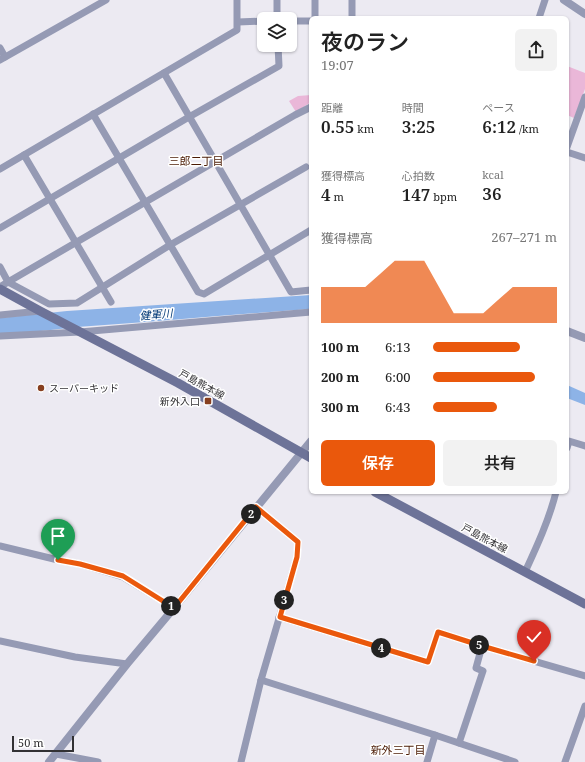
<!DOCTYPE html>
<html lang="ja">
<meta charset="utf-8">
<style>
:root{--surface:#fff;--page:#f2f2f2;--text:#222;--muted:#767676;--accent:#ea580c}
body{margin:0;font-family:"Noto Serif","Noto Sans JP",serif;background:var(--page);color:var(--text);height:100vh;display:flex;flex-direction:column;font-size:15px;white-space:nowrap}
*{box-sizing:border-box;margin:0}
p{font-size:13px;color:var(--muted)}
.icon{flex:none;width:22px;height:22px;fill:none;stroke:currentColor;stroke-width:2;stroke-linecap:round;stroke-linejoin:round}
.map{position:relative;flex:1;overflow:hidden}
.drawer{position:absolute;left:309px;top:16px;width:260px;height:478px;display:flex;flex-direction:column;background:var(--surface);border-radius:6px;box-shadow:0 1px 3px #0004}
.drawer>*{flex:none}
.controls{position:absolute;left:257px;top:12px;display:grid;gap:8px}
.controls a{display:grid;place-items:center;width:40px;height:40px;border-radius:6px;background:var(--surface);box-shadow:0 1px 3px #0004;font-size:20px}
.scale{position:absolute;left:12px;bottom:10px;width:62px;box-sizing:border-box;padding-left:4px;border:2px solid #323134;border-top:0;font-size:11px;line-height:14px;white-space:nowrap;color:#323134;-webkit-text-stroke:3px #fff;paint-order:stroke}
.pin{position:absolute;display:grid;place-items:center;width:34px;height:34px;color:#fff;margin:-41px -17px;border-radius:50% 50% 50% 0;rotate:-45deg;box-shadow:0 0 4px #0007}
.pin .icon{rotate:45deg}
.km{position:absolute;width:20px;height:20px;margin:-10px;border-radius:50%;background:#222;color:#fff;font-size:11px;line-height:20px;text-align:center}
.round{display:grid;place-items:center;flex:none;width:42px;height:42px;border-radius:6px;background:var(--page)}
.headline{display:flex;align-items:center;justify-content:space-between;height:68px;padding:0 12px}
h1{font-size:22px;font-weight:600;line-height:30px}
.stats{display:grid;grid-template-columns:repeat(3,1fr);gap:6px;height:68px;padding:4px 12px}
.stats div{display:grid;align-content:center}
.stats b{font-size:17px;font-weight:600}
.stats small{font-size:11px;font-weight:400}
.stats p{font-size:11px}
.chart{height:112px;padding:8px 12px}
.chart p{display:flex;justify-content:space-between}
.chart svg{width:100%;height:72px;margin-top:4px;fill:var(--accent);opacity:.7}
.button{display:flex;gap:8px;margin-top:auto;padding:8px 12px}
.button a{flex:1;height:46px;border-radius:6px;background:var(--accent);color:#fff;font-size:16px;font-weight:600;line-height:46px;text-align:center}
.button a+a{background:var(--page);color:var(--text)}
ul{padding:0 12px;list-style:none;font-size:13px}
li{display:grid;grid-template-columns:64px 48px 1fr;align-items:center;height:30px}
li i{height:10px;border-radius:5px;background:var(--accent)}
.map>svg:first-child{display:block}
</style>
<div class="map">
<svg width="585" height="762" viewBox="0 0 585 762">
<rect width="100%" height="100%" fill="#eceaf2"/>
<g fill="#eab7d8">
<polygon points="567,66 585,73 585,89 574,118 567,115"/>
<polygon points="311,95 311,102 296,112 289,101 298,96"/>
</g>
<g fill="#8db3e7">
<path d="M 311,295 L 311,309 C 237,314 164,321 91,326 C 60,328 30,334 0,333 L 0,318 L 67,311 Z"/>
<polygon points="567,385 585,393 585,405 567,398"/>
</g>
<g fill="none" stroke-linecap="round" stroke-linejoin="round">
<g stroke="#959ab4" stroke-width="7">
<polyline points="277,0 277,19"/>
<polyline points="315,0 315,18"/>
<polyline points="352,0 352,18"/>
<polyline points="539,18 545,0"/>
<polyline points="290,21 311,21"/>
<polyline points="238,22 264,21"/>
<polyline points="0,48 5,57"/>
<polyline points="0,60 106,0"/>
<polyline points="164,73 291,292 311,290"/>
<polyline points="93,114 198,292 204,294 311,230"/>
<polyline points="567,147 585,97"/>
<polyline points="567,152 585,158"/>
<polyline points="24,155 111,302"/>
<polyline points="0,169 237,30 237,0"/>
<polyline points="0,228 189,117 279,66 278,45"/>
<polyline points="0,267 8,282 295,115 311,107"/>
<polyline points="0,287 8,282 49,304 77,303 170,245 306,167"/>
<polyline points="0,315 40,311"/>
<polyline points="0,336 80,332 311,312"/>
<polyline points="567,448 569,441 585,446"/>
<polyline points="0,546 58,560 80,564 123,577 174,608"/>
<path d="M 525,572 C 537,546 549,520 556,492"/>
<polyline points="279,617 428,662 438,632 482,646"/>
<polyline points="0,641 75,657 127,664"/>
<polyline points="261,680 435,735 515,762"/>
<polyline points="459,743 483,671 476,668 482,646 585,676"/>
<polyline points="56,754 98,762"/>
<polyline points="241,762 261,680 297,557 298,542 256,507"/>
<polyline points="427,762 435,735"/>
<polyline points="565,762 585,706"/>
</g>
<g stroke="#959ab4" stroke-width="8">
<polyline points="564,0 585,14"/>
<polyline points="567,331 585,338"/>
<polyline points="49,762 127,664 174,608 311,441"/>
</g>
<g stroke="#6d7398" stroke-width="9">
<polyline points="0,289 40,311 178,383 311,458"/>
<polyline points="375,492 585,604"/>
</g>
</g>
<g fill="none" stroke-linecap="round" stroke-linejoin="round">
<defs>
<polyline id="route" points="58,560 80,564 123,576 174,608 256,507 298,542 297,557 280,617 428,662 438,632 482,646 534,661"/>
</defs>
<use href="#route" stroke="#fff" stroke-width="8"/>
<use href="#route" stroke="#ea580c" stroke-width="5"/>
</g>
<g fill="#873f1f" stroke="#fff" stroke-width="1.5">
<circle cx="41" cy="388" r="4"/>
<rect x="204" y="397" width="8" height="8" rx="2"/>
</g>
<g text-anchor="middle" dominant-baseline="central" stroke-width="3" stroke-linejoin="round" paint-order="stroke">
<g font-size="10" fill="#323134" stroke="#fff">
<text transform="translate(202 384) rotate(29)">戸島熊本線</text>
<text transform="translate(485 538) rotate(28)">戸島熊本線</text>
</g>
<g font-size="10" fill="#323134" stroke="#fff" text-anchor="start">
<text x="49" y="388">スーパーキッド</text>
<text x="200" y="401" text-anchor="end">新外入口</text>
</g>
<g font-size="11" fill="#4a1a03" stroke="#fff">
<text x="196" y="160">三郎二丁目</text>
<text x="398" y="749">新外三丁目</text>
</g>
<g font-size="11" font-style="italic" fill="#073d79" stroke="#fff">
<text transform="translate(156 314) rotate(-4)">健軍川</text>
</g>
</g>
</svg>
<div class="controls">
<a><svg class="icon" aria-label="layers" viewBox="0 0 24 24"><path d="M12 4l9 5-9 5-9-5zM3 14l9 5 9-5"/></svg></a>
</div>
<div class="scale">50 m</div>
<div class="pin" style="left:58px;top:560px;background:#1e9e55"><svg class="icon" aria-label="arrive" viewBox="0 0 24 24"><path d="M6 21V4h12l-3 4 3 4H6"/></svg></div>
<div class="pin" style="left:534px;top:661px;background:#d93025"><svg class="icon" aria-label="check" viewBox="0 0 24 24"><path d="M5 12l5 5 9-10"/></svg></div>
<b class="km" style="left:171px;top:606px">1</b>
<b class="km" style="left:251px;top:514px">2</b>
<b class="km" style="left:284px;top:600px">3</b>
<b class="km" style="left:381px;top:648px">4</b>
<b class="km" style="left:479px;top:645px">5</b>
<section class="drawer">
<div class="headline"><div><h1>夜のラン</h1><p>19:07</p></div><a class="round"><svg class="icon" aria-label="share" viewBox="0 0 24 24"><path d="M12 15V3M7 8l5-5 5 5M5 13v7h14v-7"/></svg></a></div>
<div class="stats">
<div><p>距離</p><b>0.55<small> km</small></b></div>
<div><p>時間</p><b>3:25</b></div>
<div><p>ペース</p><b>6:12<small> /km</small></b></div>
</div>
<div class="stats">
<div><p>獲得標高</p><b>4<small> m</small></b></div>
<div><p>心拍数</p><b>147<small> bpm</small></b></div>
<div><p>kcal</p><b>36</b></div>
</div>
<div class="chart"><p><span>獲得標高</span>267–271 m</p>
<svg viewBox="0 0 160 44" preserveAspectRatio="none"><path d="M0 44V22L10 22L20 22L30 22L40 14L50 6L60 6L70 6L80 22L90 38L100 38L110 38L120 30L130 22L140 22L150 22L160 22V44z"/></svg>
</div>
<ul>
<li><b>100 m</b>6:13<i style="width:70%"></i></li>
<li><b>200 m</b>6:00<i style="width:82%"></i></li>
<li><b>300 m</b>6:43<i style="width:52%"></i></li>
</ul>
<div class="button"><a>保存</a><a>共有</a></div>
</section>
</div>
